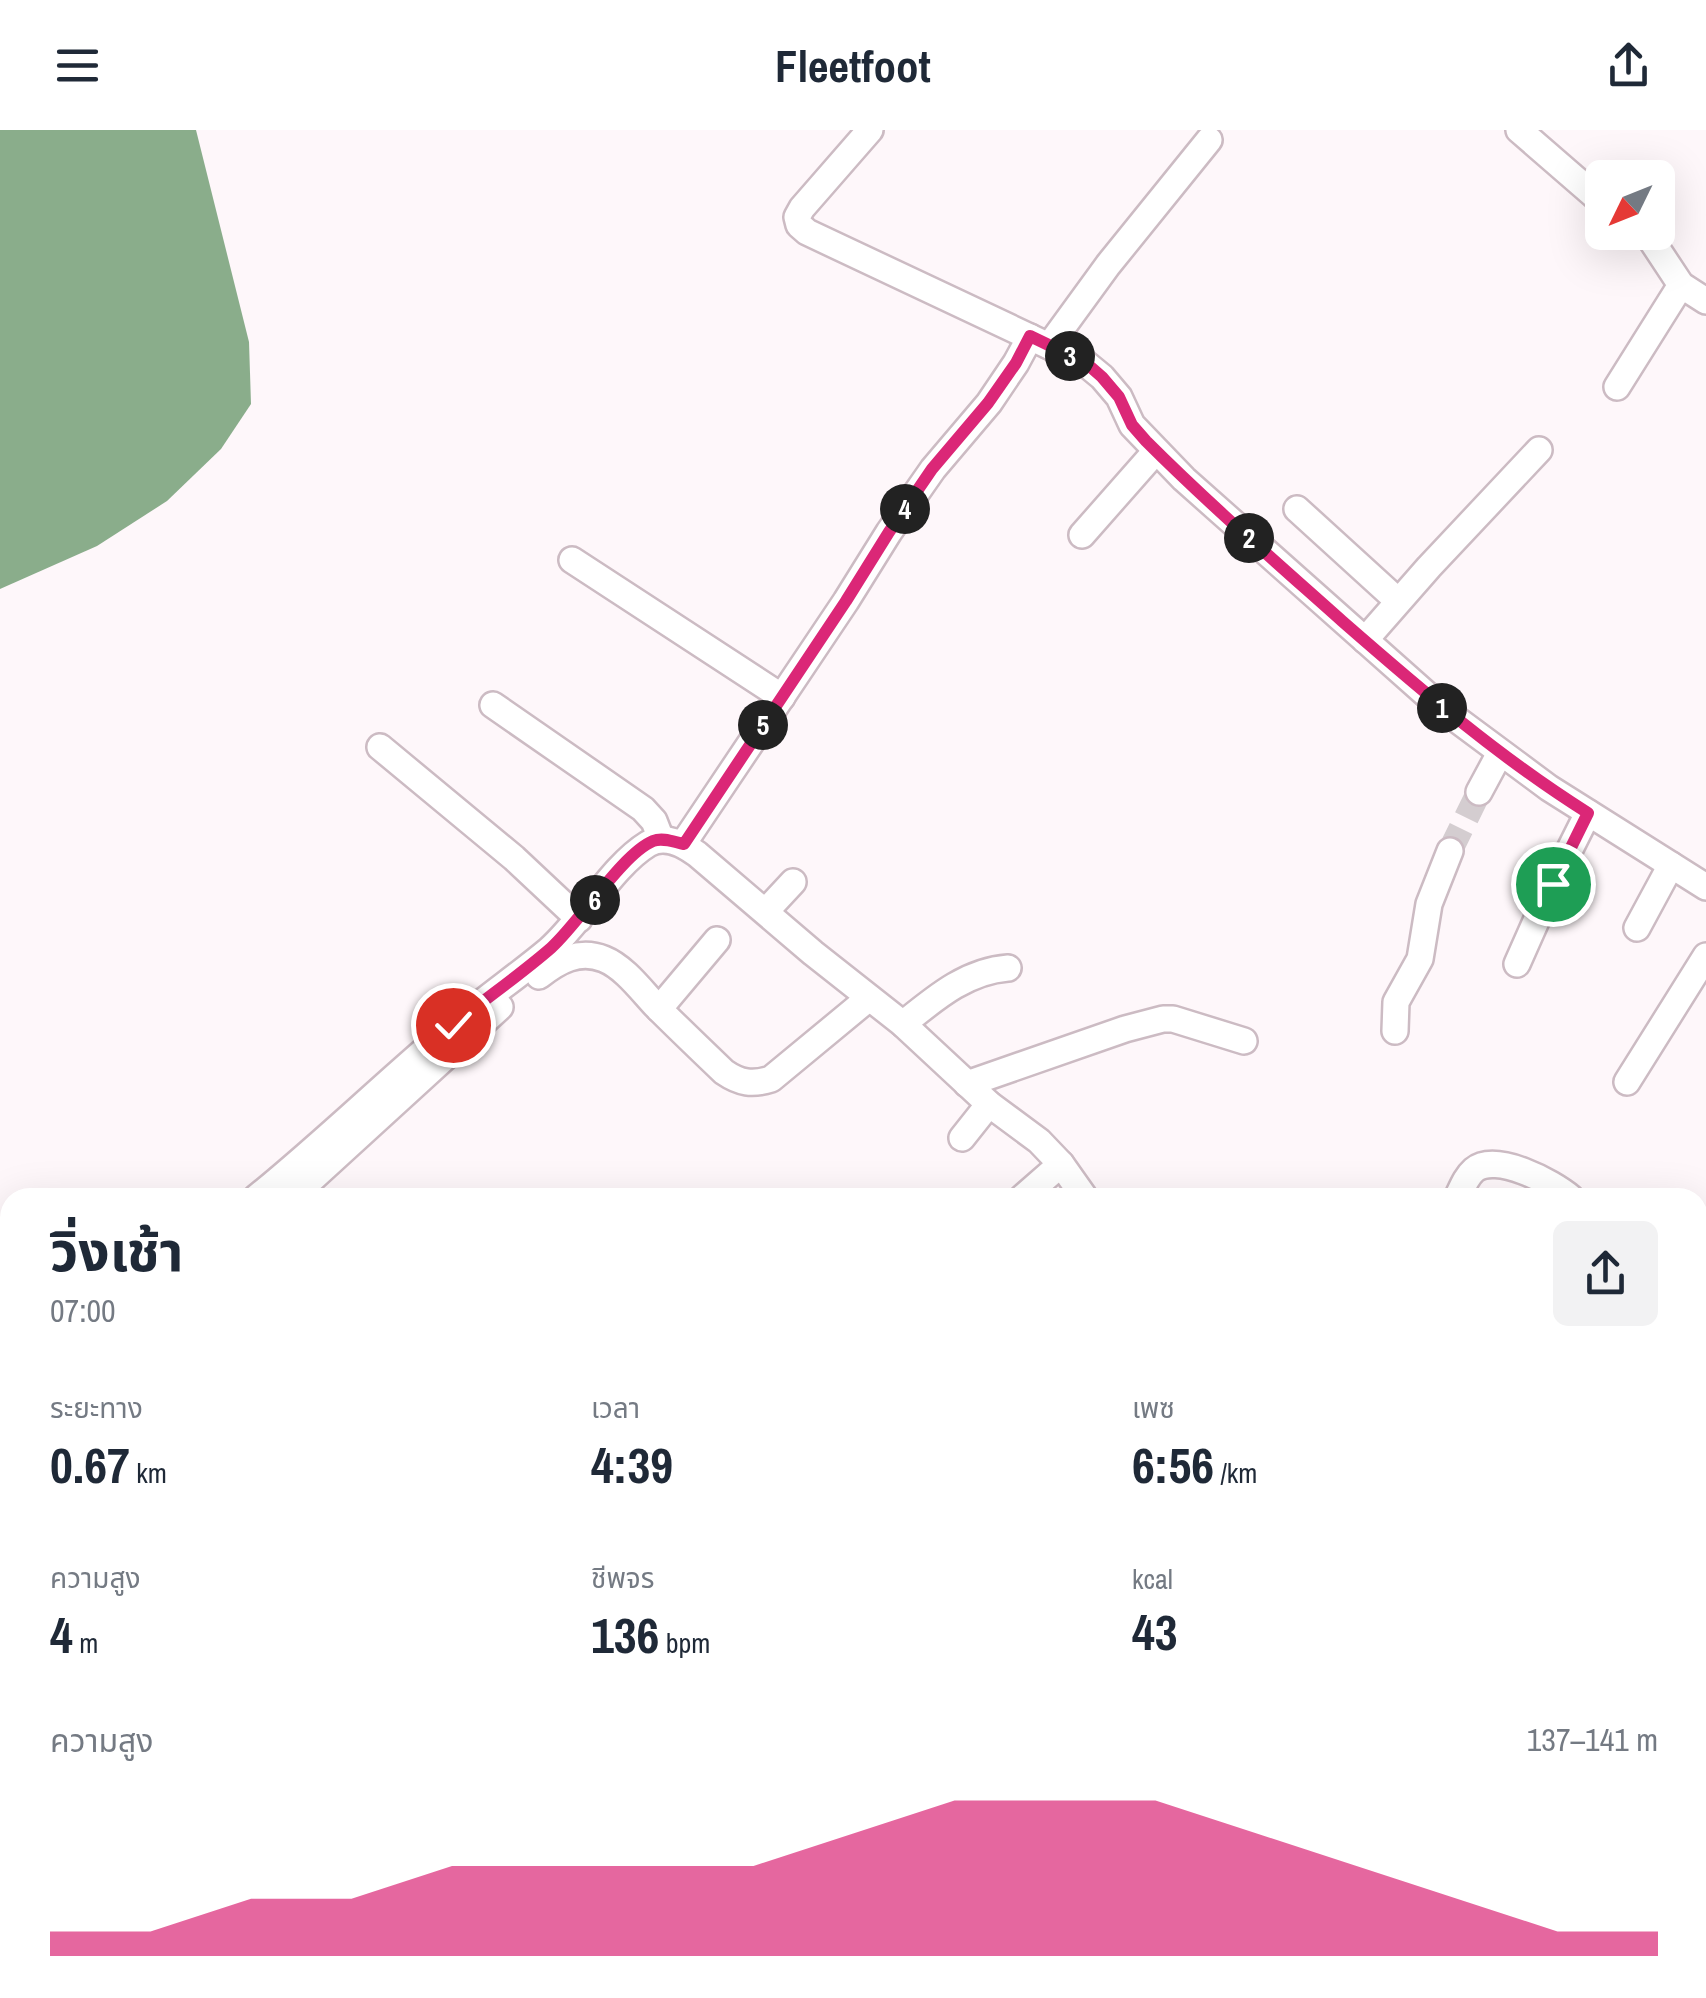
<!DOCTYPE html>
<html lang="th">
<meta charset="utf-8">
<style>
:root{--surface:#fff;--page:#f2f2f3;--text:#1f2937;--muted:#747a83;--accent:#db2777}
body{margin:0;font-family:"Archivo Narrow","Noto Sans Thai",sans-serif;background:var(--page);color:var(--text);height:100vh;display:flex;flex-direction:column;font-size:38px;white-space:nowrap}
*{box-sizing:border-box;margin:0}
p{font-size:32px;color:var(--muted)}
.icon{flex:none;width:55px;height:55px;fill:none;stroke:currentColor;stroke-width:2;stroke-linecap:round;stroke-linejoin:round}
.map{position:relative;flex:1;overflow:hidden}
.sheet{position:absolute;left:0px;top:1058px;width:1708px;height:812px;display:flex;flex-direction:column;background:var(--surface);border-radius:30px 30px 0 0;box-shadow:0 10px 40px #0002}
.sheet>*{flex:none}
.needle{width:65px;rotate:227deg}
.controls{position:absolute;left:1585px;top:30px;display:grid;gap:20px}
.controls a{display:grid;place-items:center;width:90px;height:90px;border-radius:15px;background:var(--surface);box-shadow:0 10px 40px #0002;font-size:50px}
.pin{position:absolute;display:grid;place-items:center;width:85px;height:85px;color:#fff;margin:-42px;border:5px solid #fff;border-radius:50%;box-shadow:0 2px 10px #0007}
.km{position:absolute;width:50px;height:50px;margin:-25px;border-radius:50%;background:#222;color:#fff;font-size:28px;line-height:50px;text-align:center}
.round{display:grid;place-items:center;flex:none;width:105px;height:105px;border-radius:15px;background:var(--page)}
.head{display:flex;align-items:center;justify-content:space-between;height:170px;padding:0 50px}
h1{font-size:55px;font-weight:700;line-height:75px}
.metrics{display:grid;grid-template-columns:repeat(3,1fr);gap:15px;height:170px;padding:10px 50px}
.metrics div{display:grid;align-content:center}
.metrics b{font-size:50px;font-weight:700}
.metrics small{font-size:28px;font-weight:400}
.metrics p{font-size:28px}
.chart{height:280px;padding:20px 50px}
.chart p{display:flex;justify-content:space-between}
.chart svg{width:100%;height:180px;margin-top:10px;fill:var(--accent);opacity:.7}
header{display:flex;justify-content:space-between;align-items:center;height:130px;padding:0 50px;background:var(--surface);font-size:45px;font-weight:700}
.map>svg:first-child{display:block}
</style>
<header><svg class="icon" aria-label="menu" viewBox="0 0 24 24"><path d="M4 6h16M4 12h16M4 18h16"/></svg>Fleetfoot<svg class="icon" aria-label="share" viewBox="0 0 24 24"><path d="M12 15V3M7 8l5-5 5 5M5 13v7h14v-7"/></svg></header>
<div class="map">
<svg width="1706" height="1868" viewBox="0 0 1706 1868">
<rect width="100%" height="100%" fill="#fef7fa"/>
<polygon fill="#8aad8b" points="0,0 196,0 249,212 251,274 221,319 167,371 97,416 0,459"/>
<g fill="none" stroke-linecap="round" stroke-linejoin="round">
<g stroke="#8aad8b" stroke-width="18">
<polyline points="1698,1251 1706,1242"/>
<polyline points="1113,1868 1121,1860"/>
</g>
<polyline stroke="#d4cdd0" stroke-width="25" stroke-dasharray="25 12" stroke-linecap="butt" points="1450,721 1479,662"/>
<defs>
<g id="minor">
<polyline points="870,0 802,78 797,87 799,95 807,102 1085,233 1102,247 1119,267 1132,295 1184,349 1444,580 1549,658 1706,757"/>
<polyline points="1519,0 1602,72"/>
<polyline points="1646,102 1681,155 1706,171"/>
<polyline points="1049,216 1108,135 1209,10"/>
<polyline points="1617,257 1681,155"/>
<polyline points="1297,379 1398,471"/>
<polyline points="1082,405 1156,321"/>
<polyline points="572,430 782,567"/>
<polyline points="1365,510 1429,437 1539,320"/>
<polyline points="493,575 643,679 654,691 661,709"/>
<polyline points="380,617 514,728 579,789"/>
<polyline points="1479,662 1500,623"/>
<polyline points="683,714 846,471 889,402 933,339 989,273 1016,233 1030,207"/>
<polyline points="766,781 793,752"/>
<polyline points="1637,798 1671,735"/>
<polyline points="1517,834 1553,753 1588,683"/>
<path d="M 539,846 C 558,831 579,819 604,829 C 624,837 641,860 656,876 C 678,898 701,920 724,942 C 740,953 752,955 771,949 L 869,868"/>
<polyline points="659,879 717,810"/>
<path d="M 903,894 C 934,869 966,841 1008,838"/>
<polyline points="1395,901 1396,872 1420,829 1429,774 1450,721"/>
<polyline points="1627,952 1706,826"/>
<polyline points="967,954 1125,899 1163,889 1173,889 1244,911"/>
<polyline points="962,1008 989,974"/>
<path d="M 256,1068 C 324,1013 386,952 453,896 C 484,869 518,846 549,820 C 583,790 612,736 648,714 C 665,704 683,714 697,724 L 813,823 L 903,894 L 989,974 L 1039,1011 L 1061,1034 L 1085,1068"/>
<polyline points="291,1068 500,877"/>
<polyline points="1022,1068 1061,1034"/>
<path d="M 1457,1068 C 1462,1058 1466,1047 1474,1040 C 1496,1022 1552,1052 1571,1068"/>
<polyline points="1698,1187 1706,1195"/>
<polyline points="0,1288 10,1280"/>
<polyline points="1698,1297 1706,1288"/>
<polyline points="1698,1319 1706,1323"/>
<polyline points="0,1341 10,1352"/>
<polyline points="1698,1631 1706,1630"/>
<polyline points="1698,1782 1706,1781"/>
<polyline points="342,1860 353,1868"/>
<polyline points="869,1860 873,1868"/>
<polyline points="975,1860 978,1868"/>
<polyline points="1037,1860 1045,1868"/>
<polyline points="157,1868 164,1860"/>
<polyline points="460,1868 466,1860"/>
<polyline points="744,1868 752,1860"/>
<polyline points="1144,1868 1151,1860"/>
<polyline points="1482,1868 1493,1860"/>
</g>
</defs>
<use href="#minor" stroke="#ccbbc3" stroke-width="30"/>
<use href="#minor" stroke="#fff" stroke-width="25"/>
</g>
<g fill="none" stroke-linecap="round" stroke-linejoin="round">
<defs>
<path id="route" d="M 453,895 C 485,869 520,845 551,818 C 580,792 622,724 653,711 C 663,707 674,712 684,714 L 846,471 L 889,402 L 932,339 L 988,273 L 1016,233 L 1030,206 L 1086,233 L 1102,247 L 1119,267 L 1132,295 L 1146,311 C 1209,374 1276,432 1342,491 C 1421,560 1499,627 1588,683 L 1553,754"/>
</defs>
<use href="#route" stroke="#fff" stroke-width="20"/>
<use href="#route" stroke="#db2777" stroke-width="12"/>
</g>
</svg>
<div class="controls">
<a><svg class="needle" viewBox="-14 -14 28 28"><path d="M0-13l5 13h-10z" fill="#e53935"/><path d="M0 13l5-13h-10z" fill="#747a83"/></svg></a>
</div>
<div class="pin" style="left:1553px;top:754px;background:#1e9e55"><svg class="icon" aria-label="arrive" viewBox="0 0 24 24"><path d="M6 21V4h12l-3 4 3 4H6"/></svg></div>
<div class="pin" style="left:453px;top:895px;background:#d93025"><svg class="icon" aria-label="check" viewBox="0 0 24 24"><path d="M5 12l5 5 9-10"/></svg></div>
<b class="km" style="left:1442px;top:578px">1</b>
<b class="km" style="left:1249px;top:408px">2</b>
<b class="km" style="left:1070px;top:226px">3</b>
<b class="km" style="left:905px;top:379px">4</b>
<b class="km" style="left:763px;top:595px">5</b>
<b class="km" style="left:595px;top:770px">6</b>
<section class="sheet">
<div class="head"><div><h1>วิ่งเช้า</h1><p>07:00</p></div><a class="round"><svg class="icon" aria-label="share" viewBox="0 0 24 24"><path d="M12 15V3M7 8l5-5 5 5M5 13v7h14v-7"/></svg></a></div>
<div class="metrics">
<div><p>ระยะทาง</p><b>0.67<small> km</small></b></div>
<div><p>เวลา</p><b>4:39</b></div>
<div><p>เพซ</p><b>6:56<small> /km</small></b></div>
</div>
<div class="metrics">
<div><p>ความสูง</p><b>4<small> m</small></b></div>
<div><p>ชีพจร</p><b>136<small> bpm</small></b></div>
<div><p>kcal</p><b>43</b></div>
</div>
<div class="chart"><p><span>ความสูง</span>137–141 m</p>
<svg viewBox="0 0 160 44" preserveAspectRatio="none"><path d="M0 44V38L10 38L20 30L30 30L40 22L50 22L60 22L70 22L80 14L90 6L100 6L110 6L120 14L130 22L140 30L150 38L160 38V44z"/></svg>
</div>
</section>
</div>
